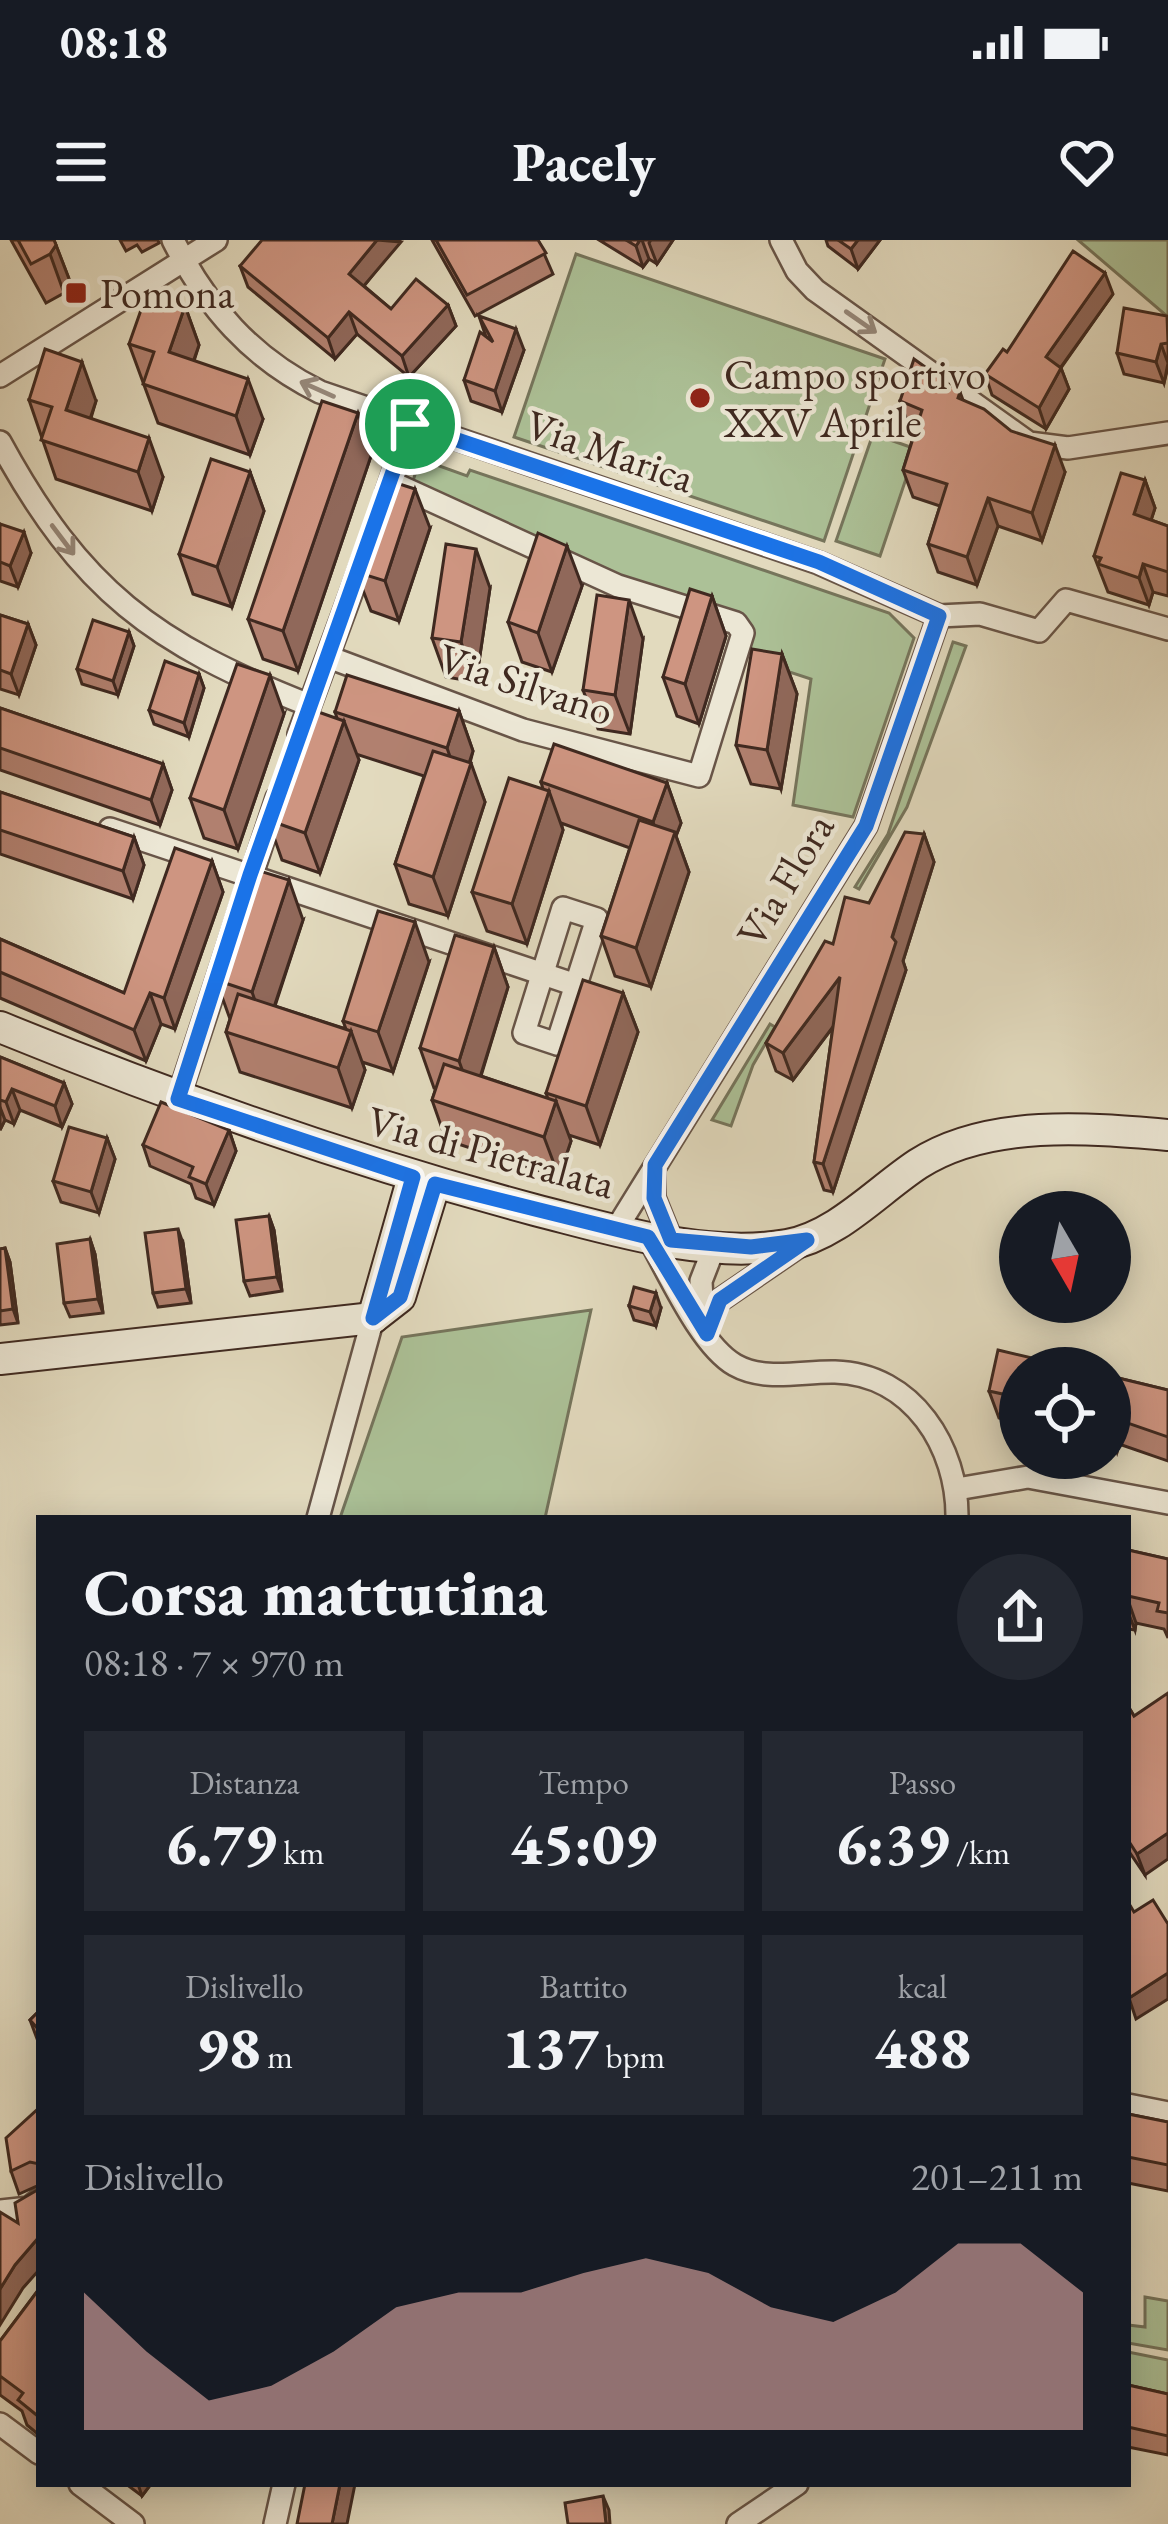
<!DOCTYPE html>
<html lang="it">
<meta charset="utf-8">
<style>
:root{--surface:#171b24;--page:#242831;--text:#f1f3f6;--muted:#9ea1a6;--accent:#c59692}
body{margin:0;font-family:"EB Garamond",serif;background:var(--page);color:var(--text);height:100vh;display:flex;flex-direction:column;font-size:45px;white-space:nowrap}
*{box-sizing:border-box;margin:0}
p{font-size:39px;color:var(--muted)}
.icon{flex:none;width:66px;height:66px;fill:none;stroke:currentColor;stroke-width:2;stroke-linecap:round;stroke-linejoin:round}
.map{position:relative;flex:1;overflow:hidden}
.details{position:absolute;left:36px;top:1275px;width:1095px;height:972px;display:flex;flex-direction:column;background:var(--surface);border-radius:0px;box-shadow:0 6px 30px #0003}
.details>*{flex:none}
.needle{width:78px;rotate:171deg}
.controls{position:absolute;left:999px;top:951px;display:grid;gap:24px}
.controls a{display:grid;place-items:center;width:132px;height:132px;border-radius:50%;background:var(--surface);box-shadow:0 6px 30px #0003;font-size:60px}
.pin{position:absolute;display:grid;place-items:center;width:102px;height:102px;color:#fff;margin:-51px;border:6px solid #fff;border-radius:50%;box-shadow:0 3px 12px #0007}
.round{display:grid;place-items:center;flex:none;width:126px;height:126px;border-radius:63px;background:var(--page)}
.head{display:flex;align-items:center;justify-content:space-between;height:204px;padding:0 48px}
h1{font-size:66px;font-weight:800;line-height:90px}
.figures{display:grid;grid-template-columns:repeat(3,1fr);gap:18px;height:204px;padding:12px 48px}
.figures div{display:grid;align-content:center;border-radius:0px;background:var(--page);text-align:center}
.figures b{font-size:60px;font-weight:800}
.figures small{font-size:33px;font-weight:400}
.figures p{font-size:33px}
.chart{height:336px;padding:24px 48px}
.chart p{display:flex;justify-content:space-between}
.chart svg{width:100%;height:216px;margin-top:12px;fill:var(--accent);opacity:.7}
.status{display:flex;justify-content:space-between;align-items:center;height:84px;padding:0 60px;background:var(--surface);direction:ltr}
.status svg{height:33px;fill:currentColor}
header{display:flex;justify-content:space-between;align-items:center;height:156px;padding:0 48px;background:var(--surface);font-size:54px;font-weight:800}
.map>svg:first-child{display:block}
</style>
<div class="status"><b>08:18</b><svg viewBox="0 0 49 12"><path d="M0 12V9h3v3zM5 12V6h3v6zM10 12V3h3v9zM15 12V0h3v12zM26 1h20v11H26zM47 4h2v5h-2z"/></svg></div>
<header><svg class="icon" aria-label="menu" viewBox="0 0 24 24"><path d="M4 6h16M4 12h16M4 18h16"/></svg>Pacely<svg class="icon" aria-label="heart" viewBox="0 0 24 24"><path d="M12 20l-8-8c-3-5 5-10 8-4 3-6 11-1 8 4z"/></svg></header>
<div class="map">
<svg width="1168" height="2284" viewBox="0 0 1168 2284">
<rect width="100%" height="100%" fill="#e2dabe"/>
<filter id="stains"><feTurbulence type="fractalNoise" baseFrequency=".00167" numOctaves="4"/><feColorMatrix values="0 0 0 0 .2 0 0 0 0 .09 0 0 0 0 .02 0 0 0 .5 -.17"/></filter>
<radialGradient id="worn" r=".72"><stop offset=".6" stop-color="#630" stop-opacity="0"/><stop offset="1" stop-color="#630" stop-opacity=".3"/></radialGradient>
<g fill="#acc197" stroke="#76755c" stroke-width="3">
<polygon points="1078,0 1168,0 1168,77"/>
<polygon points="576,14 885,119 824,301 514,197"/>
<polygon points="873,194 916,209 880,316 836,301"/>
<polygon points="420,219 467,236 470,230 889,373 914,398 853,577 793,565 811,439 765,424 746,407 746,379 614,335 412,244"/>
<polygon points="953,402 966,406 907,567 859,649 855,647 888,594"/>
<polygon points="770,784 775,787 753,825 731,886 712,880"/>
<polygon points="591,1070 545,1278 340,1278 402,1097"/>
<polygon points="1145,2057 1168,2061 1168,2110 1128,2103 1128,2085 1145,2087"/>
<polygon points="1128,2112 1168,2120 1168,2161 1128,2154"/>
</g>
<g fill="none" stroke-linecap="round" stroke-linejoin="round">
<defs>
<g id="street">
<path d="M 173,0 C 207,67 251,118 320,152 L 819,323 L 939,376 L 980,374 L 1039,391 L 1066,360 L 1168,389"/>
<polyline points="781,0 797,31 815,50 1029,203 1068,208 1168,193"/>
<polyline points="0,136 216,0"/>
<path d="M 0,202 C 81,351 154,404 309,465"/>
<polyline points="387,252 410,184"/>
<polyline points="331,418 523,490 699,536 743,393 736,383 618,346 395,244"/>
<polyline points="299,494 367,310"/>
<polyline points="110,589 576,745"/>
<polygon points="563,668 597,679 557,804 524,793"/>
<polyline points="178,859 277,558"/>
<polyline points="654,931 654,958 671,1000"/>
<polyline points="615,991 866,586 939,376"/>
<path d="M 648,997 C 669,1033 700,1105 735,1125 C 765,1142 803,1131 835,1132 C 913,1134 958,1208 957,1278"/>
<polyline points="720,1060 799,1006"/>
<polyline points="703,1081 701,1041 715,1005"/>
<polyline points="957,1249 1028,1237 1168,1263"/>
<polyline points="318,1278 373,1078"/>
<polyline points="1128,1865 1168,1873"/>
<polyline points="0,1971 29,1968 39,1960"/>
<polyline points="0,2184 39,2213"/>
<polyline points="80,2244 133,2284"/>
<polyline points="275,2284 284,2244"/>
<polyline points="738,2284 797,2244"/>
</g>
<g id="secondary">
<path d="M 0,787 C 176,859 352,921 535,970 C 614,990 705,1019 787,1005 C 837,996 877,951 918,924 C 988,879 1089,888 1168,895"/>
<polyline points="373,1078 413,937"/>
<polyline points="0,1119 373,1078 400,1057 435,943"/>
</g>
</defs>
<use href="#street" stroke="#685548" stroke-width="26"/>
<use href="#secondary" stroke="#3f2920" stroke-width="34"/>
<use href="#street" stroke="#ece7d5" stroke-width="21"/>
<use href="#secondary" stroke="#ece7d5" stroke-width="30"/>
</g>
<g fill="#b1806f" stroke="#3f2920" stroke-width="3">
<polygon points="11,0 54,0 71,44 64,53 46,63"/>
<polygon points="120,0 158,0 159,3 142,12 137,5 126,11"/>
<polygon points="310,0 400,0 364,46 391,69 448,65 456,86 409,137 357,94 335,119 248,47 240,26"/>
<polygon points="432,0 538,0 553,34 475,76"/>
<polygon points="599,0 673,0 657,24 649,19 643,27"/>
<polygon points="826,0 880,0 858,29 828,6"/>
<polygon points="1113,54 1061,128 1069,149 1046,189 992,155 985,134 1007,112"/>
<polygon points="185,66 199,105 194,121 263,179 250,215 158,183 129,104"/>
<polygon points="479,76 524,110 502,172 471,161 464,140 486,97"/>
<polygon points="1168,80 1168,127 1164,143 1124,134 1117,113"/>
<polygon points="960,152 963,160 1065,232 1042,301 998,286 977,345 938,332 928,304 940,266 913,257 903,230 915,191 910,189 900,161"/>
<polygon points="29,160 96,161 91,178 163,237 152,271 56,239"/>
<polygon points="372,213 298,431 263,419 248,379"/>
<polygon points="250,232 264,271 232,367 193,354 179,314"/>
<polygon points="1145,240 1155,268 1151,280 1168,286 1168,356 1153,352 1149,365 1108,352 1094,316"/>
<polygon points="0,284 31,313 18,347 0,341"/>
<polygon points="430,288 399,381 371,371 356,332"/>
<polygon points="582,346 552,432 522,422 508,382"/>
<polygon points="490,348 476,442 446,437 432,398"/>
<polygon points="712,356 726,396 699,484 677,476 663,437"/>
<polygon points="0,375 28,384 36,405 19,455 0,449"/>
<polygon points="129,392 134,406 118,455 82,444 77,429"/>
<polygon points="643,399 630,494 598,489 583,450"/>
<polygon points="782,414 797,454 781,549 751,544 736,505"/>
<polygon points="199,434 204,448 189,497 154,484 149,470"/>
<polygon points="0,468 163,524 172,550 160,585 0,530"/>
<polygon points="459,471 473,511 470,523 485,562 448,676 409,664 395,624 424,536 356,514 359,520 320,633 282,620 268,580 337,478 335,472"/>
<polygon points="284,474 238,609 204,598 190,558"/>
<polygon points="541,542 667,543 681,583 676,596 689,632 651,747 615,736 601,696 630,608 561,583 563,590 527,704 487,691 472,652 543,549"/>
<polygon points="0,552 134,597 144,625 133,659 0,614"/>
<polygon points="924,594 934,622 903,721 906,730 833,952 824,950 814,922 833,787 793,840 776,831 766,803 833,704 869,663"/>
<polygon points="212,621 223,652 175,789 161,784 146,821 0,758 0,699 124,753"/>
<polygon points="303,680 275,766 346,789 343,781 429,722 393,832 362,822 365,830 352,868 240,832 226,792 230,779 216,740"/>
<polygon points="494,707 508,747 481,836 548,859 546,853 623,753 638,792 600,905 569,895 571,901 559,937 446,900 432,860 436,848 434,848 420,808"/>
<polygon points="0,817 64,843 72,864 62,887 20,870 14,884 5,880 0,890"/>
<polygon points="229,890 236,911 214,965 196,958 191,944 150,926 143,905"/>
<polygon points="107,898 115,919 99,973 61,962 53,941"/>
<polygon points="269,976 274,990 282,1051 250,1056 244,1041"/>
<polygon points="90,999 95,1014 103,1073 70,1077 64,1063"/>
<polygon points="183,1003 191,1063 158,1067 153,1053"/>
<polygon points="5,1008 10,1022 18,1083 0,1085 0,1009"/>
<polygon points="629,1066 661,1068 656,1086 634,1080"/>
<polygon points="1020,1128 1020,1190 1016,1189 1014,1182 999,1178 989,1151"/>
<polygon points="1110,1136 1168,1150 1168,1221 1119,1204 1117,1212 1110,1210"/>
<polygon points="1128,1310 1168,1319 1168,1398 1164,1389 1136,1383 1135,1390 1128,1389"/>
<polygon points="1128,1466 1134,1476 1145,1635 1128,1610"/>
<polygon points="39,1771 39,1804 30,1780"/>
<polygon points="39,1868 39,1945 19,1954 11,1931"/>
<polygon points="1128,1874 1168,1882 1168,1951 1128,1943"/>
<polygon points="39,2049 39,2195 27,2185 22,2171 0,2155 0,2101"/>
<polygon points="1128,2145 1168,2154 1168,2215 1128,2207"/>
<polygon points="126,2244 151,2244 142,2256"/>
</g>
<g fill="#90685a" stroke="#3f2920" stroke-width="3">
<polygon points="377,0 401,2 356,55 349,34"/>
<polygon points="640,0 642,0 649,19 643,27 636,6"/>
<polygon points="651,0 673,0 657,24 649,3"/>
<polygon points="858,0 880,0 858,29 851,9"/>
<polygon points="56,5 71,44 64,53 50,14"/>
<polygon points="1105,33 1113,54 1053,138 1046,117"/>
<polygon points="448,65 456,86 409,137 402,116"/>
<polygon points="185,66 199,105 183,151 169,112"/>
<polygon points="349,72 357,94 335,119 328,98"/>
<polygon points="516,89 524,110 502,172 495,151"/>
<polygon points="1161,104 1168,123 1164,143 1156,122"/>
<polygon points="82,122 96,161 80,209 66,170"/>
<polygon points="1061,128 1069,149 1046,189 1039,168"/>
<polygon points="248,139 263,179 250,215 236,176"/>
<polygon points="358,173 372,213 298,431 283,391"/>
<polygon points="149,198 163,237 152,271 138,232"/>
<polygon points="1055,205 1065,232 1042,301 1032,273"/>
<polygon points="250,232 264,271 232,367 217,327"/>
<polygon points="1145,240 1155,268 1144,302 1134,274"/>
<polygon points="415,249 430,288 399,381 385,341"/>
<polygon points="988,258 998,286 977,345 967,317"/>
<polygon points="24,292 31,313 18,347 10,326"/>
<polygon points="567,306 582,346 552,432 538,393"/>
<polygon points="476,309 490,348 476,442 461,402"/>
<polygon points="1143,324 1153,352 1149,365 1139,338"/>
<polygon points="712,356 726,396 699,484 685,444"/>
<polygon points="629,360 643,399 630,494 615,455"/>
<polygon points="28,384 36,405 19,455 11,434"/>
<polygon points="129,392 134,406 118,455 113,441"/>
<polygon points="782,414 797,454 781,549 767,510"/>
<polygon points="199,434 204,448 189,497 184,483"/>
<polygon points="270,435 284,474 238,609 224,570"/>
<polygon points="459,471 473,511 461,548 447,508"/>
<polygon points="344,481 359,520 320,633 305,593"/>
<polygon points="471,523 485,562 448,676 433,637"/>
<polygon points="163,524 172,550 160,585 151,560"/>
<polygon points="667,543 681,583 676,596 689,632 651,747 636,708 666,618 653,582"/>
<polygon points="549,551 563,590 527,704 512,664"/>
<polygon points="924,594 934,622 903,721 906,730 833,952 823,924"/>
<polygon points="134,597 144,625 133,659 123,631"/>
<polygon points="212,621 223,652 175,789 164,758"/>
<polygon points="289,640 303,680 266,791 252,752"/>
<polygon points="415,682 429,722 393,832 378,792"/>
<polygon points="494,707 508,747 473,860 459,821"/>
<polygon points="840,737 850,764 793,840 783,813"/>
<polygon points="150,753 161,784 146,821 134,790"/>
<polygon points="623,753 638,792 600,905 586,866"/>
<polygon points="351,791 365,830 352,868 338,828"/>
<polygon points="64,843 72,864 62,887 55,866"/>
<polygon points="12,849 20,870 14,884 6,862"/>
<polygon points="556,861 571,901 559,937 544,897"/>
<polygon points="0,867 5,880 0,890"/>
<polygon points="229,890 236,911 214,965 206,944"/>
<polygon points="107,898 115,919 99,973 91,952"/>
<polygon points="269,976 274,990 282,1051 277,1037"/>
<polygon points="178,989 183,1003 191,1063 186,1049"/>
<polygon points="90,999 95,1014 103,1073 98,1059"/>
<polygon points="5,1008 10,1022 18,1083 13,1069"/>
<polygon points="656,1053 661,1068 656,1086 650,1072"/>
<polygon points="1110,1180 1119,1204 1117,1212 1110,1193"/>
<polygon points="1128,1360 1136,1383 1135,1390 1128,1372"/>
<polygon points="1168,1593 1168,1619 1145,1635 1137,1614"/>
<polygon points="1168,1733 1168,1759 1136,1779 1129,1758"/>
<polygon points="39,1997 39,2030 23,2048 0,2085 0,2049 15,2025"/>
<polygon points="138,2244 151,2244 142,2256"/>
<polygon points="340,2244 355,2244 347,2284 332,2284"/>
<polygon points="603,2256 609,2270 610,2284 606,2284"/>
</g>
<g fill="#ce9581" stroke="#3f2920" stroke-width="3">
<polygon points="18,0 54,0 56,5 50,14 31,24"/>
<polygon points="262,0 377,0 349,34 391,69 416,39 448,65 402,116 349,72 328,98 240,26"/>
<polygon points="436,0 538,0 546,13 467,55"/>
<polygon points="626,0 640,0 636,6"/>
<polygon points="838,0 858,0 851,9"/>
<polygon points="1073,11 1105,33 1046,117 1061,128 1039,168 985,134 1003,109 1007,112"/>
<polygon points="147,53 185,66 169,112 248,139 236,176 143,144 154,112 129,104"/>
<polygon points="1124,68 1167,76 1168,103 1161,104 1156,122 1117,113"/>
<polygon points="479,76 516,89 495,151 464,140 480,92 493,102"/>
<polygon points="45,109 82,122 66,170 149,198 138,232 41,200 52,167 29,160"/>
<polygon points="914,119 960,152 958,158 984,169 1011,191 1055,205 1032,273 988,258 967,317 928,304 947,244 903,230 922,170 900,161"/>
<polygon points="322,161 358,173 283,391 248,379"/>
<polygon points="211,219 250,232 217,327 179,314"/>
<polygon points="1121,233 1145,240 1134,274 1168,286 1168,332 1143,324 1139,338 1098,324 1101,318 1094,316"/>
<polygon points="387,240 415,249 385,341 356,332"/>
<polygon points="0,284 24,292 10,326 0,322"/>
<polygon points="538,293 567,306 538,393 508,382"/>
<polygon points="446,304 476,309 461,402 432,398"/>
<polygon points="690,349 712,356 685,444 663,437"/>
<polygon points="597,355 629,360 615,455 583,450"/>
<polygon points="0,375 28,384 11,434 0,430"/>
<polygon points="93,380 129,392 113,441 77,429"/>
<polygon points="752,409 782,414 767,510 736,505"/>
<polygon points="165,421 199,434 184,483 149,470"/>
<polygon points="237,424 270,435 224,570 190,558"/>
<polygon points="347,435 459,471 447,508 335,472"/>
<polygon points="0,468 163,524 151,560 0,508"/>
<polygon points="307,468 344,481 305,593 268,580"/>
<polygon points="554,504 667,543 653,582 541,542"/>
<polygon points="433,511 471,523 433,637 395,624"/>
<polygon points="509,538 549,551 512,664 472,652"/>
<polygon points="0,552 134,597 123,631 0,590"/>
<polygon points="639,580 675,592 636,708 601,696"/>
<polygon points="905,592 924,594 892,697 896,702 823,924 814,922 840,737 783,813 766,803 825,701 833,704 845,657 869,663"/>
<polygon points="175,608 212,621 164,758 150,753 134,790 0,732 0,699 124,753"/>
<polygon points="253,629 289,640 252,752 216,740"/>
<polygon points="378,671 415,682 378,792 343,781"/>
<polygon points="455,695 494,707 459,821 420,808"/>
<polygon points="583,740 623,753 586,866 546,853"/>
<polygon points="238,754 351,791 338,828 226,792"/>
<polygon points="0,817 64,843 55,866 12,849 6,862 0,860"/>
<polygon points="444,824 556,861 544,897 432,860"/>
<polygon points="161,862 229,890 206,944 189,937 193,927 143,905"/>
<polygon points="69,887 107,898 91,952 53,941"/>
<polygon points="269,976 277,1037 244,1041 236,980"/>
<polygon points="178,989 186,1049 153,1053 145,993"/>
<polygon points="90,999 98,1059 64,1063 57,1004"/>
<polygon points="5,1008 13,1069 0,1071 0,1009"/>
<polygon points="634,1047 656,1053 650,1072 629,1066"/>
<polygon points="998,1110 1075,1128 1020,1128 1020,1164 1006,1161 1007,1155 989,1151"/>
<polygon points="1110,1136 1168,1150 1168,1197 1110,1177"/>
<polygon points="1128,1310 1168,1319 1168,1373 1157,1371 1159,1363 1128,1356"/>
<polygon points="1168,1453 1168,1593 1137,1614 1128,1600 1128,1466 1134,1476"/>
<polygon points="1153,1660 1168,1684 1168,1733 1129,1758 1128,1662 1134,1672"/>
<polygon points="39,1771 39,1790 30,1780"/>
<polygon points="39,1868 39,1924 30,1922 11,1931 6,1898"/>
<polygon points="1128,1874 1168,1882 1168,1925 1128,1917"/>
<polygon points="39,1949 39,1997 15,2025 0,2049 0,1972 18,1983 15,1963"/>
<polygon points="39,2049 39,2177 18,2160 23,2153 0,2136 0,2101"/>
<polygon points="1128,2145 1168,2154 1168,2196 1128,2187"/>
<polygon points="305,2244 340,2244 332,2284 297,2284"/>
<polygon points="603,2256 606,2284 568,2284 565,2263"/>
</g>
<defs><path id="oneway-shaft" d="M-6 0H5M1.5-3L5.5 0L1.5 3" fill="none" stroke-width="1.6" stroke-linecap="round" stroke-linejoin="round" transform="scale(3)"/></defs>
<g stroke="#96887a">
<use href="#oneway-shaft" transform="translate(861 82) rotate(35)"/>
<use href="#oneway-shaft" transform="translate(317 149) rotate(-156)"/>
<use href="#oneway-shaft" transform="translate(63 300) rotate(53)"/>
</g>
<g fill="none" stroke-linecap="round" stroke-linejoin="round">
<defs>
<polygon id="route" points="410,184 819,322 939,376 866,586 655,925 654,958 671,1000 751,1007 807,1000 720,1060 707,1094 648,997 435,944 400,1057 373,1078 413,937 178,859 250,635"/>
</defs>
<use href="#route" stroke="#fff" stroke-width="24"/>
<use href="#route" stroke="#1a73e8" stroke-width="15"/>
</g>
<g fill="#8f2418" stroke="#ece7d5" stroke-width="4.5">
<rect x="64" y="41" width="24" height="24" rx="6"/>
<circle cx="700" cy="158" r="12"/>
</g>
<g text-anchor="middle" dominant-baseline="central" stroke-width="9" stroke-linejoin="round" paint-order="stroke">
<g font-size="42" fill="#3f2920" stroke="#ece7d5" text-anchor="start">
<text x="100" y="53">Pomona</text>
<text x="724" y="134">Campo sportivo<tspan x="724" dy="48">XXV Aprile</tspan></text>
</g>
<g font-size="42" fill="#3f2920" stroke="#ece7d5">
<text transform="translate(610 211) rotate(19)">Via Marica</text>
<text transform="translate(526 444) rotate(18)">Via Silvano</text>
<text transform="translate(785 640) rotate(-59)">Via Flora</text>
<text transform="translate(491 912) rotate(15)">Via di Pietralata</text>
</g>
</g>
<rect width="100%" height="100%" filter="url(#stains)"/>
<rect width="100%" height="100%" fill="url(#worn)"/>
</svg>
<div class="controls">
<a><svg class="needle" viewBox="-14 -14 28 28"><path d="M0-13l5 13h-10z" fill="#e53935"/><path d="M0 13l5-13h-10z" fill="#9ea1a6"/></svg></a>
<a><svg class="icon" aria-label="locate" viewBox="0 0 24 24"><circle cx="12" cy="12" r="6"/><path d="M12 2v4M12 18v4M2 12h4M18 12h4"/></svg></a>
</div>
<div class="pin" style="left:410px;top:184px;background:#1e9e55"><svg class="icon" aria-label="arrive" viewBox="0 0 24 24"><path d="M6 21V4h12l-3 4 3 4H6"/></svg></div>
<section class="details">
<div class="head"><div><h1>Corsa mattutina</h1><p>08:18 · 7 × 970 m</p></div><a class="round"><svg class="icon" aria-label="share" viewBox="0 0 24 24"><path d="M12 15V3M7 8l5-5 5 5M5 13v7h14v-7"/></svg></a></div>
<div class="figures">
<div><p>Distanza</p><b>6.79<small> km</small></b></div>
<div><p>Tempo</p><b>45:09</b></div>
<div><p>Passo</p><b>6:39<small> /km</small></b></div>
</div>
<div class="figures">
<div><p>Dislivello</p><b>98<small> m</small></b></div>
<div><p>Battito</p><b>137<small> bpm</small></b></div>
<div><p>kcal</p><b>488</b></div>
</div>
<div class="chart"><p><span>Dislivello</span>201–211 m</p>
<svg viewBox="0 0 160 44" preserveAspectRatio="none"><path d="M0 44V16L10 28L20 38L30 35L40 28L50 19L60 16L70 16L80 12L90 9L100 12L110 19L120 22L130 16L140 6L150 6L160 16V44z"/></svg>
</div>
</section>
</div>
